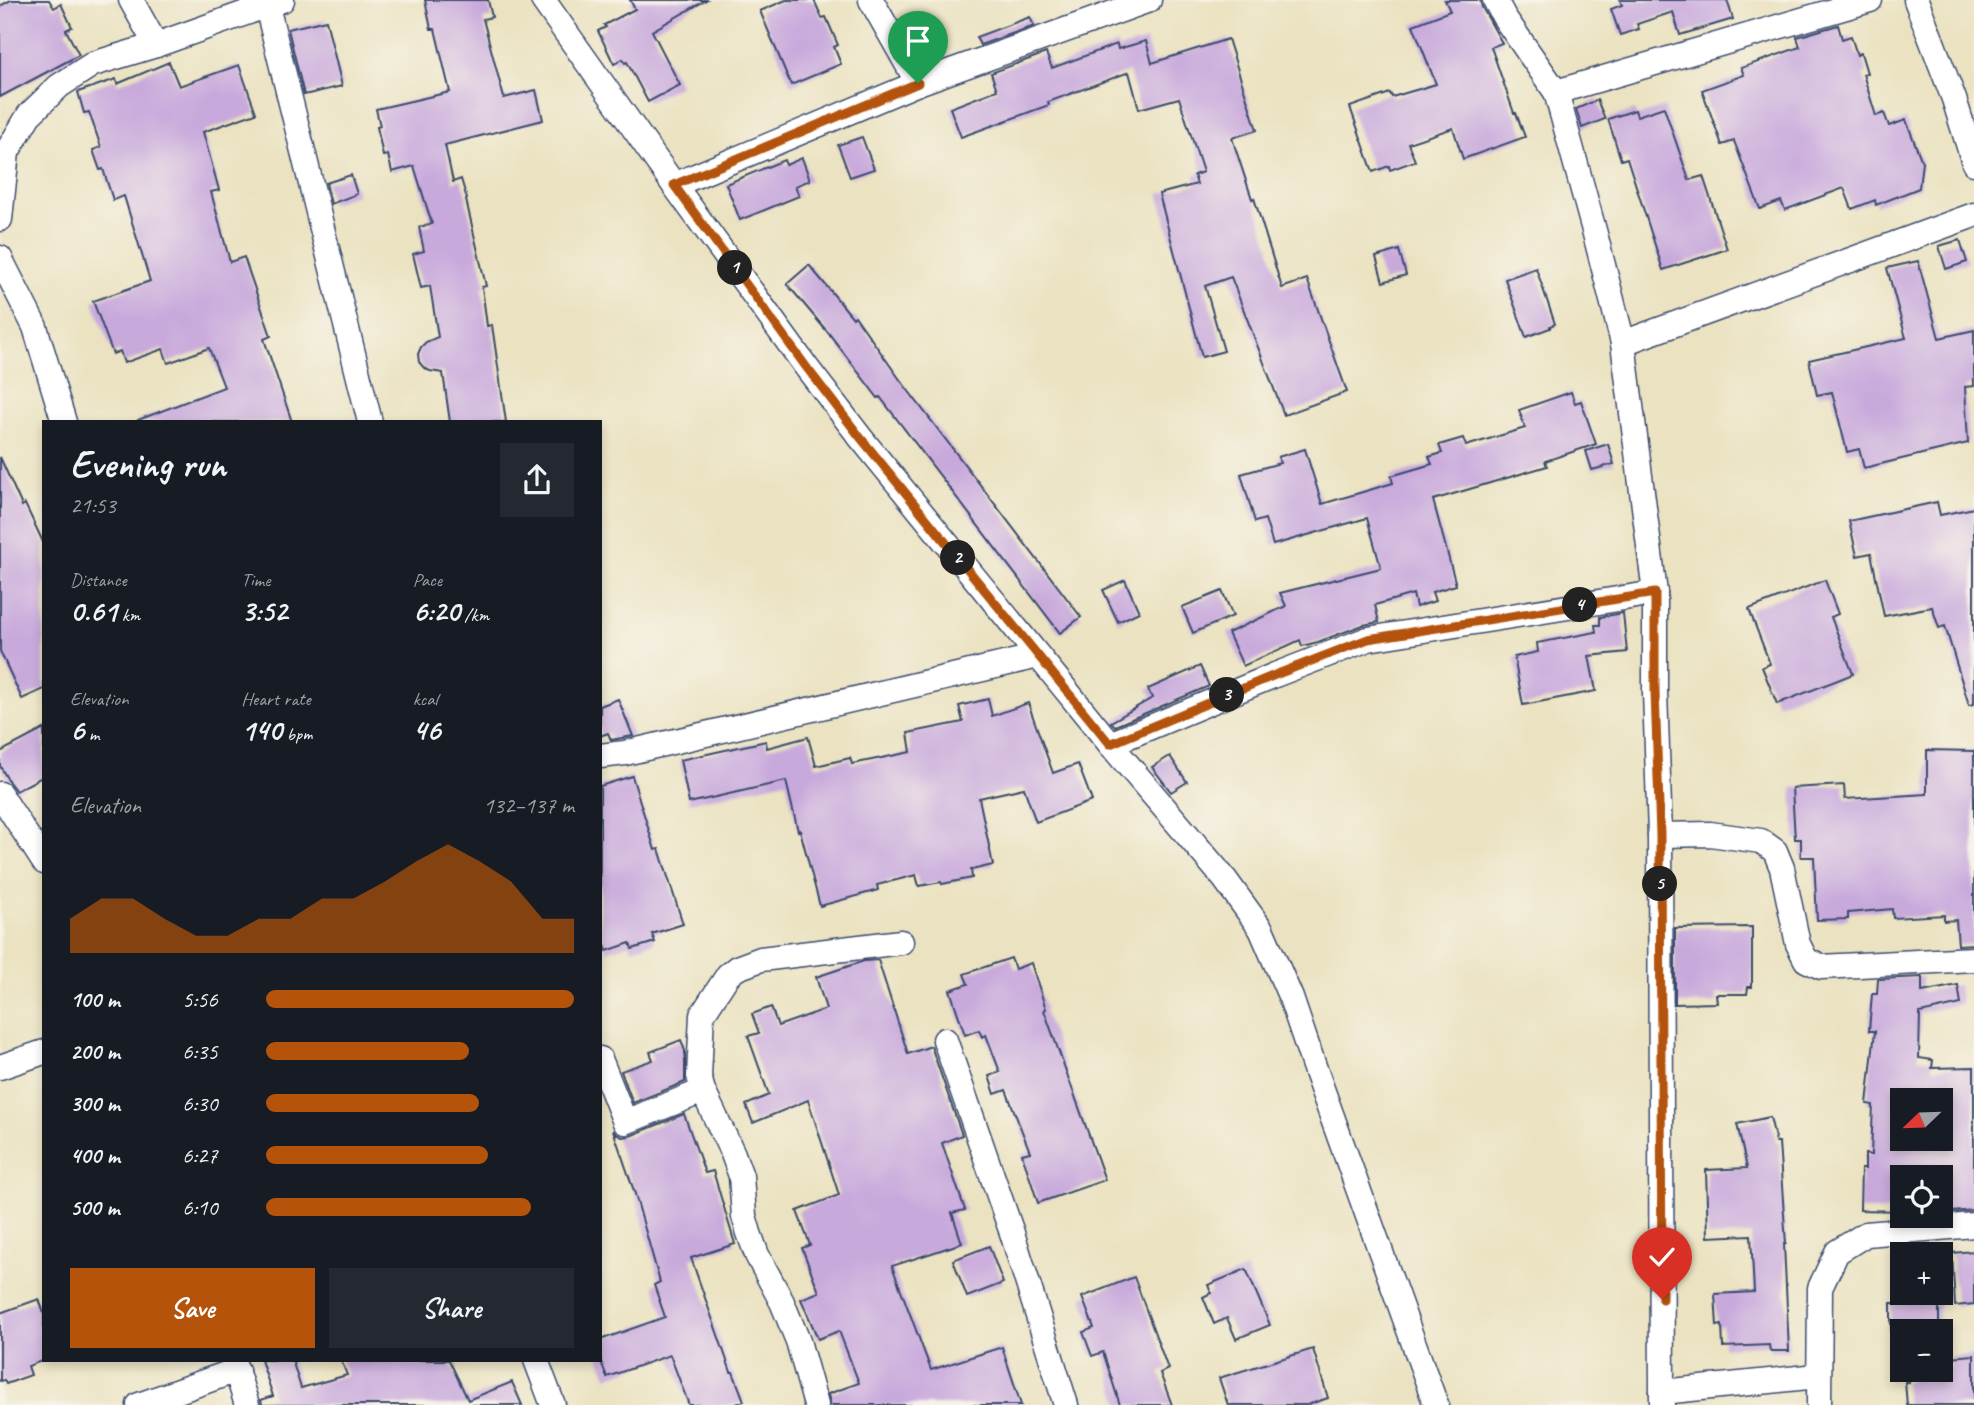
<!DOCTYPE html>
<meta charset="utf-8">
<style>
:root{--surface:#171b24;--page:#242831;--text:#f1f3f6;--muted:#9ea1a6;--accent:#b45309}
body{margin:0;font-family:Caveat,sans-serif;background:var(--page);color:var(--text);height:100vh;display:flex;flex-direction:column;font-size:26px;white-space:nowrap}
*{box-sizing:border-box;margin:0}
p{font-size:23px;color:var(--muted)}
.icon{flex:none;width:38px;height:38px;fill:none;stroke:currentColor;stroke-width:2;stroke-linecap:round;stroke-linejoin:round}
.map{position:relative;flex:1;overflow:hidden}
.details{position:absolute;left:42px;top:420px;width:560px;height:942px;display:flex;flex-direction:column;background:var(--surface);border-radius:0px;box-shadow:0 4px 10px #0003}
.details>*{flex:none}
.needle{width:46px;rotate:247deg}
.controls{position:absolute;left:1890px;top:1088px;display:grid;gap:14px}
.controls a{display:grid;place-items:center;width:63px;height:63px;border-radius:0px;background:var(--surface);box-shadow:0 4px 10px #0003;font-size:35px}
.pin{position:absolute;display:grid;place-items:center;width:60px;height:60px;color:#fff;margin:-72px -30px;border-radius:50% 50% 50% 0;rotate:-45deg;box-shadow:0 0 7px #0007}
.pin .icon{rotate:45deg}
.km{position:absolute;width:35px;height:35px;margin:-18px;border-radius:50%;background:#222;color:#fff;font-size:19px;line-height:35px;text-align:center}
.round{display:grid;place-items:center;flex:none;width:74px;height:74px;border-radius:0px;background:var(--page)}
.head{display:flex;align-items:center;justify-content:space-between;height:119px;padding:0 28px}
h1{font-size:38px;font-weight:700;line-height:52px}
.metrics{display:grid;grid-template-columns:repeat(3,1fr);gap:10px;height:119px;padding:7px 28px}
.metrics div{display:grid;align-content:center}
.metrics b{font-size:30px;font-weight:700}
.metrics small{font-size:19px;font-weight:400}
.metrics p{font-size:19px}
.chart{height:196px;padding:14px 28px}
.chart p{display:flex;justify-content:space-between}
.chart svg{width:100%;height:126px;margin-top:7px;fill:var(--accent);opacity:.7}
.button{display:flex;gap:14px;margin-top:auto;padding:14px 28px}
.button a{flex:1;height:80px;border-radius:0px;background:var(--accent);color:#fff;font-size:28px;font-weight:700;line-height:80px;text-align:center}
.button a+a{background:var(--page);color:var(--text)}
ul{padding:0 28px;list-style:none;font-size:23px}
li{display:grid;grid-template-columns:112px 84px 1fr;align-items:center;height:52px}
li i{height:18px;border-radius:9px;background:var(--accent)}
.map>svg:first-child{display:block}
</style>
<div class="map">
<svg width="1974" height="1405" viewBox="0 0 1974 1405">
<rect width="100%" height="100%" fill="#f7f3e8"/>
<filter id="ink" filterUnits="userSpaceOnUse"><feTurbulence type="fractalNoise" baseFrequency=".0143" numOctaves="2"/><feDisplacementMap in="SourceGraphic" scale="14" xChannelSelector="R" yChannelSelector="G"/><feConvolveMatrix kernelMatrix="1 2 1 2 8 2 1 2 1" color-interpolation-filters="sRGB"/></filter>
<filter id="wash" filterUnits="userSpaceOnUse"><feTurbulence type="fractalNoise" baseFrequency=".00686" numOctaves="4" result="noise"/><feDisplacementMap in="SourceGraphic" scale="28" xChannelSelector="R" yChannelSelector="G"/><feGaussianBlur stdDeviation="1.57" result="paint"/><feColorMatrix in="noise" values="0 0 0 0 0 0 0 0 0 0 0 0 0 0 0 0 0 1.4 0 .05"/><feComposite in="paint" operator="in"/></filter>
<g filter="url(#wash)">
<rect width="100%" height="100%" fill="#eae2c0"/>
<g id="blocks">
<g fill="#c8a9dc" fill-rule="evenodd">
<polygon points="11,0 49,0 54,8 61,4 72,27 66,30 79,55 0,97 0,6"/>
<polygon points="425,0 488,0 492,17 483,19 504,98 536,90 543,120 445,145 453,182 461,179 467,199 466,200 486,286 482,287 487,326 492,325 506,422 450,422 443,373 430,371 424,368 419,362 418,354 421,347 426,342 438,337 430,286 421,288 413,254 424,251 419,227 432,224 414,166 392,172 388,155 383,156 377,127 380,126 376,109 450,92 435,29 431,29"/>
<polygon points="630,0 706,0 652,31 680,85 648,102 627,62 625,63 623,59 614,64 598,31 606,27 604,25 635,9"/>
<polygon points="786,0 814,0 822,18 826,17 838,45 834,47 841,64 791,85 760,11"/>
<polygon points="1445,0 1480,0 1482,7 1502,43 1491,47 1514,113 1516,113 1525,137 1463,159 1453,128 1408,143 1415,161 1390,170 1389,166 1373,172 1350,107 1390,93 1392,97 1436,84 1413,25 1450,11"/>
<polygon points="1620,0 1727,0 1733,19 1680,35 1673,12 1637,24 1639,29 1620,35 1611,9 1622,5"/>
<polygon points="1030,17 1034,26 980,45 976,37"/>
<polygon points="326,20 342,86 304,95 288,29"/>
<polygon points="1838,25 1842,39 1851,36 1857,55 1861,53 1867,73 1863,74 1876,116 1884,113 1889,126 1906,120 1922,162 1919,188 1876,205 1875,200 1852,209 1844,188 1785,210 1781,201 1760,209 1734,141 1722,145 1702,90 1744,75 1741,68 1800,47 1797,37"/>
<polygon points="1228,39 1257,130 1232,138 1252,199 1254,198 1282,288 1307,279 1347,392 1284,415 1231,277 1205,286 1224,351 1202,357 1159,194 1197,184 1194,175 1203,172 1179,98 1139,109 1129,72 1048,102 1049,105 961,137 950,108 997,90 991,73 1046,53 1052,68 1117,44 1118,49 1146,41 1152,63"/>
<polygon points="169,62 179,86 239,65 256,113 203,132 219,190 211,192 230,262 244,257 271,336 264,339 292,422 139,422 138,420 224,387 209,348 168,363 163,349 124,363 120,351 113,354 93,301 150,281 124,196 113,200 103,169 100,170 93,150 101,147 89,112 84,113 78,92 116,79 117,84"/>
<polygon points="1597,100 1605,119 1582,128 1576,109"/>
<polygon points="1664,107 1689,180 1703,176 1727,249 1663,270 1627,158 1621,160 1608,119 1635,110 1637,116"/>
<polygon points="862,137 874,169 850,177 838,145"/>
<polygon points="802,158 810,180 795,186 799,196 740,220 726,184 784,160 786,165"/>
<polygon points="351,175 357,194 331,204 326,183"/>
<polygon points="1960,240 1967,262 1946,269 1939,246"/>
<polygon points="1399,250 1406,275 1383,282 1376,257"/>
<polygon points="1918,261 1939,338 1974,330 1974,386 1965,387 1968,443 1864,468 1859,449 1847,452 1832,392 1817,395 1809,360 1906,338 1887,268"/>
<polygon points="809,265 853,318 855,316 901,381 1081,617 1060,633 880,397 878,398 830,335 787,284"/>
<polygon points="1536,268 1555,324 1550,326 1550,328 1526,337 1505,279"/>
<polygon points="1571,392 1575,403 1581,401 1596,444 1545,461 1547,466 1433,500 1456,585 1432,592 1435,601 1416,607 1413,594 1375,605 1379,622 1363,625 1318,642 1302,646 1300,640 1243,666 1228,633 1286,606 1280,593 1381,568 1367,518 1273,545 1265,519 1255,522 1241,474 1280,463 1278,457 1305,449 1322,504 1393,483 1391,476 1432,464 1429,457 1442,453 1439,445 1463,438 1466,446 1525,428 1519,410"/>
<polygon points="1608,444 1614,464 1592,470 1586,451"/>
<polygon points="0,457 22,506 25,504 44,544 44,689 22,699 0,651"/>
<polygon points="1937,502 1940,515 1974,508 1974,704 1969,705 1945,626 1939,628 1932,607 1884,616 1871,553 1857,556 1849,521"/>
<polygon points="1125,580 1139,612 1118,622 1103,590"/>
<polygon points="1825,580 1838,614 1831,617 1853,674 1777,704 1762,667 1770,664 1749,609"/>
<polygon points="1222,591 1233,616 1193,633 1182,607"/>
<polygon points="1623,613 1627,652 1589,656 1596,691 1523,705 1514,657 1538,652 1537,643 1596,632 1595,625 1600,625 1600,617"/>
<polygon points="1200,666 1209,686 1115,726 1111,722 1152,698 1148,689"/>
<polygon points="618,699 633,736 611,740 608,733 600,736 600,706"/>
<polygon points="988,699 992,716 1028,703 1053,773 1078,764 1092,801 1036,822 1024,788 979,798 993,865 971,870 972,878 942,884 941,882 919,886 916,875 877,885 878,890 820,906 800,830 798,831 786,781 689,803 680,760 766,741 767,748 808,737 816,766 850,758 852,764 911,752 908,733 963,722 959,706"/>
<polygon points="44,729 44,776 16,791 9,782 0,766 0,752"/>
<polygon points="1927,750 1974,751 1974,944 1958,945 1956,920 1944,921 1944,915 1893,918 1892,909 1848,913 1848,919 1817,920 1814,857 1801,857 1801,839 1795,839 1792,788 1844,785 1845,799 1927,794"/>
<polygon points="1170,756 1187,782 1171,792 1152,767"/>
<polygon points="632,776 655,850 659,849 683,924 652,934 655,942 632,949 630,943 607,951 600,930 600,786"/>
<polygon points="1752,927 1752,987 1748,987 1747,994 1716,994 1717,1003 1675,1004 1675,928"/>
<polygon points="1011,958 1015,969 1031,963 1046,1009 1044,1010 1105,1180 1038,1203 1022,1154 1030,1152 1006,1090 995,1094 989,1076 1000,1072 986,1035 982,1037 979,1030 965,1035 950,990 968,984 964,974"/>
<polygon points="878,960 908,1054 931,1046 962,1135 942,1143 965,1210 952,1213 962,1243 892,1266 931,1370 1002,1347 1021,1405 830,1405 828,1394 859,1383 839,1331 818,1339 801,1299 819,1292 802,1248 810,1245 797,1211 839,1195 808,1100 753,1123 746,1105 769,1095 748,1036 759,1033 752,1014 771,1007 778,1026 826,1009 816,977 864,961"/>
<path d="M 1922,977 L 1922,992 L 1958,985 L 1961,1004 L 1920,1013 L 1919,1058 L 1933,1060 L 1932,1068 L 1974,1067 L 1974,1210 L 1941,1213 L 1941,1178 L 1902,1178 L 1902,1211 L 1860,1210 L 1861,1169 L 1865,1169 L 1865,1154 L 1871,1155 L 1873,1105 L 1867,1104 L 1875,1031 L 1869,1031 L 1872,994 L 1877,994 L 1878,979 ZM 1902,1101 L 1941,1101 L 1940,1143 L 1902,1142 Z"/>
<polygon points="681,1040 685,1051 685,1082 633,1103 621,1071 653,1060 650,1052"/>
<polygon points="684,1114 705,1173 713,1171 735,1244 691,1258 731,1372 733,1372 744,1401 734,1405 689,1405 670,1355 607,1377 600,1359 600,1340 665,1317 654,1285 660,1282 635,1194 613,1130 616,1134 622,1137 630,1136"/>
<polygon points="1770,1117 1776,1142 1779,1142 1786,1244 1784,1244 1789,1351 1770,1351 1769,1345 1723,1347 1722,1325 1717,1326 1715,1294 1754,1292 1751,1235 1708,1237 1706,1170 1747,1168 1737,1124"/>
<polygon points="989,1246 1003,1283 967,1297 953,1260"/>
<polygon points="1974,1251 1974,1304 1955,1306 1952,1253"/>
<polygon points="1246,1269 1270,1325 1236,1339 1227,1318 1214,1324 1203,1297 1211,1293 1208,1285"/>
<polygon points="1134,1277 1168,1369 1160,1373 1172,1405 1120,1405 1103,1352 1092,1356 1083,1332 1094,1328 1082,1297"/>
<polygon points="1897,1293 1939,1293 1939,1332 1891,1332 1891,1303 1898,1303"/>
<polygon points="39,1299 44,1314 44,1360 28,1366 31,1375 6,1384 4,1380 0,1381 0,1313"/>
<polygon points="1313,1349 1328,1398 1307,1405 1228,1405 1219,1378"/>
<polygon points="1974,1355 1974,1405 1907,1405 1905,1382 1909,1382 1908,1370 1941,1370 1941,1368 1951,1368 1950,1357"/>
<polygon points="261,1360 292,1360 301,1388 347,1375 341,1360 449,1360 468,1400 512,1382 522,1405 262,1405 261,1400 273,1396"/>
</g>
</g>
</g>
<g filter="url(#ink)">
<use href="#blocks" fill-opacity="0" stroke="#3a4a6d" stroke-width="2"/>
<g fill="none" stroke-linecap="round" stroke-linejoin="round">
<defs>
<g id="street">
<polyline points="131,0 156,45"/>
<polyline points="543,0 674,185 807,368 860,437 1110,744 1224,878 1261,929 1291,998 1316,1072 1436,1405"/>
<polyline points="871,0 918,83"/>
<polyline points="1495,0 1504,17 1556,92 1595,234 1623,343 1655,593 1655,692 1660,835 1662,1405"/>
<polyline points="1916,0 1954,99 1974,163"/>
<polyline points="267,6 370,422"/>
<polyline points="1556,92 1870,0"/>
<polyline points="674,185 918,83 1149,0"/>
<polyline points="0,219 7,152 29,115 59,86 93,64 156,45 282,0"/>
<polyline points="0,258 35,327 64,422"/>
<polyline points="1623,343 1974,215"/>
<polyline points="1110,744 1275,675 1368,639 1655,593"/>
<polyline points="600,756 625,753 1038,656"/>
<polyline points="0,794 44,862"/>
<polyline points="1660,835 1710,834 1761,841 1775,851 1782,868 1798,944 1806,960 1821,967 1974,959"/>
<polyline points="945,1040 1012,1233 1066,1405"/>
<polyline points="600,1059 625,1122 703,1091"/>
<polyline points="0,1067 44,1052"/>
<polyline points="233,1360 247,1405"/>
<polyline points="536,1360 553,1405"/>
<polyline points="1662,1392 1818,1376"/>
<polyline points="139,1405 237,1370"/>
<polyline points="816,1405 798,1341 782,1302 757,1255 749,1233 744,1216 741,1176 733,1154 703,1091 699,1076 702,1015 728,975 737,968 761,959 901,942"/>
<polyline points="1819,1405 1820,1288 1837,1252 1866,1234 1974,1225"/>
</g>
</defs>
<use href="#street" stroke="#3a4a6d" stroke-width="27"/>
<use href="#street" stroke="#fff" stroke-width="24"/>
</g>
</g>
<g fill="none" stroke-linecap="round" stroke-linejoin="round" filter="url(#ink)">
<defs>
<polyline id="route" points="918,83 674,185 807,368 860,437 1110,744 1275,675 1368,639 1655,593 1655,692 1660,835 1662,1299"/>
</defs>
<use href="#route" stroke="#fff" stroke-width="14"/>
<use href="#route" stroke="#b45309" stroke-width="9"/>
</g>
</svg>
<div class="controls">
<a><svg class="needle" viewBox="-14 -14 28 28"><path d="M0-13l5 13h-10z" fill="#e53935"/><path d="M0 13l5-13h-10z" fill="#9ea1a6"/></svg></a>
<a><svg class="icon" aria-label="locate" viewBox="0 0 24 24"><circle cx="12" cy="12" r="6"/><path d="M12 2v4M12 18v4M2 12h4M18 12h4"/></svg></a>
<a>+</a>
<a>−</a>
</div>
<div class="pin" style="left:918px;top:83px;background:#1e9e55"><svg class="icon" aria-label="arrive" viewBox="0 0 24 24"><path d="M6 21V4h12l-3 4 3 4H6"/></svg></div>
<div class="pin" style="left:1662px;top:1299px;background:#d93025"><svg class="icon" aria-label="check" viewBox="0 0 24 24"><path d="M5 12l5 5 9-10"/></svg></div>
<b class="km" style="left:735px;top:268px">1</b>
<b class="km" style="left:958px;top:558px">2</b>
<b class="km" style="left:1227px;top:695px">3</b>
<b class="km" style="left:1580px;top:605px">4</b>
<b class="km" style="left:1660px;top:884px">5</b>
<section class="details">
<div class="head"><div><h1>Evening run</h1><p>21:53</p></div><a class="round"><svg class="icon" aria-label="share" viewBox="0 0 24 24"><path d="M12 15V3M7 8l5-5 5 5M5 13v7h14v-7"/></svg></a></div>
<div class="metrics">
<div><p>Distance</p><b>0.61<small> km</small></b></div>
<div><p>Time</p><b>3:52</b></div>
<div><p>Pace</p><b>6:20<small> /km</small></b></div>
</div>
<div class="metrics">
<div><p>Elevation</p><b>6<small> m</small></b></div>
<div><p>Heart rate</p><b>140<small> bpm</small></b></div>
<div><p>kcal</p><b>46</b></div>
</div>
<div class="chart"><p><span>Elevation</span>132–137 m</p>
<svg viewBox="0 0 160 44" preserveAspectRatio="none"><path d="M0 44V32L10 25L20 25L30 32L40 38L50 38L60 32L70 32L80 25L90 25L100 19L110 12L120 6L130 12L140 19L150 32L160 32V44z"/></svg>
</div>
<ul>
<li><b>100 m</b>5:56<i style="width:100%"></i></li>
<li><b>200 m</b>6:35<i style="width:66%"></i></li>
<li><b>300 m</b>6:30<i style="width:69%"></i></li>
<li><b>400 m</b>6:27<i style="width:72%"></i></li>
<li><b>500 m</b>6:10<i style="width:86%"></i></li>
</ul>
<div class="button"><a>Save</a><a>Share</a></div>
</section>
</div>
